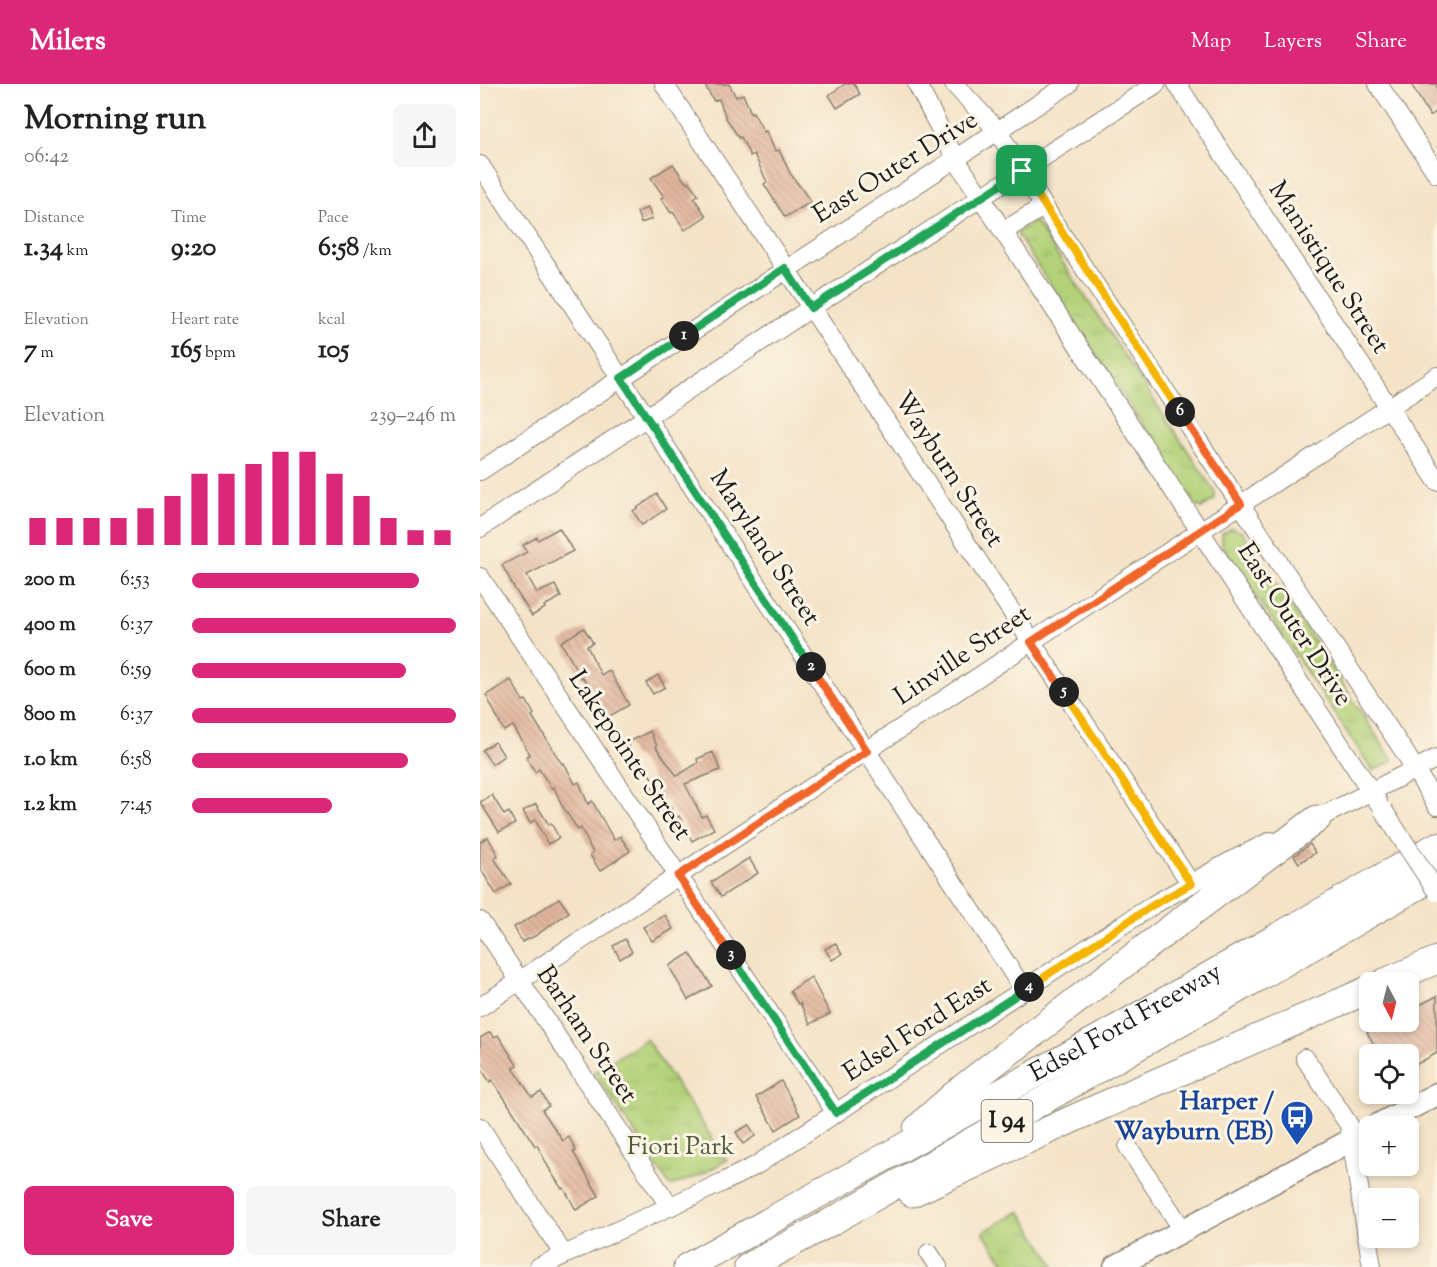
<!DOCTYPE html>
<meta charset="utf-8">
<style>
:root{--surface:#fff;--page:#f6f6f6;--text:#222;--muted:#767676;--accent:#db2777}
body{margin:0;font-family:"Sorts Mill Goudy",serif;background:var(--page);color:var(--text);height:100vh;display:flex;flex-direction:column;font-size:22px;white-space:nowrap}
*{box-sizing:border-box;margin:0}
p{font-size:20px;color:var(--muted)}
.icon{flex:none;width:33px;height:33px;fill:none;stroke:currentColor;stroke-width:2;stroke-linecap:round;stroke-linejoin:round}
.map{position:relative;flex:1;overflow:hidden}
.sheet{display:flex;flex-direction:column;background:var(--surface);width:480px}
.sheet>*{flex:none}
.needle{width:39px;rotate:173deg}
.tools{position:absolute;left:879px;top:888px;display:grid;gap:12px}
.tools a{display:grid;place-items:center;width:60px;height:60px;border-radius:9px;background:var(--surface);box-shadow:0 3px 9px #0003;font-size:30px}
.pin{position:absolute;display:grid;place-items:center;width:51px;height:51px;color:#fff;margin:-26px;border-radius:12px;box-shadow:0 3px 9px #0006}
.km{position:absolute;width:30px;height:30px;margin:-15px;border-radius:50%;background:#222;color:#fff;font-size:16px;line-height:30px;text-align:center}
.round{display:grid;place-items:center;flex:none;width:63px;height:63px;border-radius:9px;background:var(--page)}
.head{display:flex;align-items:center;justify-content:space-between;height:102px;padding:0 24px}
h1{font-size:33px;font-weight:700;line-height:45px}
.figures{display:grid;grid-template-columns:repeat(3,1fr);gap:9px;height:102px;padding:6px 24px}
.figures div{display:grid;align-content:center}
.figures b{font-size:26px;font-weight:700}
.figures small{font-size:16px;font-weight:400}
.figures p{font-size:16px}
.chart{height:168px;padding:12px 24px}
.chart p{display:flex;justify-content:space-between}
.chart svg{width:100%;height:108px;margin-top:6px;stroke:var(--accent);stroke-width:6}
.button{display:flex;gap:12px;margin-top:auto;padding:12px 24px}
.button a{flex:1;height:69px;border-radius:9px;background:var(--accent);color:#fff;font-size:24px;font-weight:700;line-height:69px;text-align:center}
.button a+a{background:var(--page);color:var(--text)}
ul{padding:0 24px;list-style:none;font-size:20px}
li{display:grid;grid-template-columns:96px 72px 1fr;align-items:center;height:45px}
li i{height:15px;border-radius:8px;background:var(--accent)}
header{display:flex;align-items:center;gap:36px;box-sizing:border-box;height:84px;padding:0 30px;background:var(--accent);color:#fff}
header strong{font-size:28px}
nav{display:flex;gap:33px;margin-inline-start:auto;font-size:21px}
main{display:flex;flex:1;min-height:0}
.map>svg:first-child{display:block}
</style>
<header>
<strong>Milers</strong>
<nav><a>Map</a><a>Layers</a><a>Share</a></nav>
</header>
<main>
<section class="sheet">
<div class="head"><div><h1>Morning run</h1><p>06:42</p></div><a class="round"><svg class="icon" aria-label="share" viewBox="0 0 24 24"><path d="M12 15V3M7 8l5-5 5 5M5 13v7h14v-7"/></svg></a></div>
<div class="figures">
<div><p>Distance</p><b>1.34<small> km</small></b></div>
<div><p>Time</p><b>9:20</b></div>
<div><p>Pace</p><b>6:58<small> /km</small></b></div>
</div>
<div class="figures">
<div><p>Elevation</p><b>7<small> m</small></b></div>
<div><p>Heart rate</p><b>165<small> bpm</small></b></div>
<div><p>kcal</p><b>105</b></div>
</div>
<div class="chart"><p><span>Elevation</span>239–246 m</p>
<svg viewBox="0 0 160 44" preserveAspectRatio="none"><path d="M5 44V33M15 44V33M25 44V33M35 44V33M45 44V29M55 44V24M65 44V15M75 44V15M85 44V11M95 44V6M105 44V6M115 44V15M125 44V24M135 44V33M145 44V38M155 44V38"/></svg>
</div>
<ul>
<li><b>200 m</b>6:53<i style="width:86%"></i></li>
<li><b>400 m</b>6:37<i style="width:100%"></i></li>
<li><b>600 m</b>6:59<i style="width:81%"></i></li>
<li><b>800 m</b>6:37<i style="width:100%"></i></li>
<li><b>1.0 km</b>6:58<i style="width:82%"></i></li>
<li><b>1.2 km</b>7:45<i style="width:53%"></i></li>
</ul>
<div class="button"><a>Save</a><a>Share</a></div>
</section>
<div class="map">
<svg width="957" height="1183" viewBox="0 0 957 1183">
<defs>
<pattern id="grass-tufts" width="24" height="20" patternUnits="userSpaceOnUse" patternTransform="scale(1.5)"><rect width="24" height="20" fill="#b2d178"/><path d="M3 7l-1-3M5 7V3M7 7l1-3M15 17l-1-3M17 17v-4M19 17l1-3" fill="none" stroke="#98b367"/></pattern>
<pattern id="building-back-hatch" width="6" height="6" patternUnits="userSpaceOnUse" patternTransform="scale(1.5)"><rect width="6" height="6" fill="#e2b69d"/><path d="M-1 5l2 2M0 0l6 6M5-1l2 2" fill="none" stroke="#c19c87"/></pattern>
</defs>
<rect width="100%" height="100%" fill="#fcf5e5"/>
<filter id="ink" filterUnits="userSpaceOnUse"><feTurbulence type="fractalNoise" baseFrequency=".0167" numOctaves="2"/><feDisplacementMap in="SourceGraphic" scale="12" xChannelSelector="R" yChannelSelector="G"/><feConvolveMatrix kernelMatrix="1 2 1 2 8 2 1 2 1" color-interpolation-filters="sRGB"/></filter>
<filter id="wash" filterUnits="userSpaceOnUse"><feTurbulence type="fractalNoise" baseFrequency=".008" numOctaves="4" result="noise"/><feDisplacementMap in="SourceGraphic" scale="24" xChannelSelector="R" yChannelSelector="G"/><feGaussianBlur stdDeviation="1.35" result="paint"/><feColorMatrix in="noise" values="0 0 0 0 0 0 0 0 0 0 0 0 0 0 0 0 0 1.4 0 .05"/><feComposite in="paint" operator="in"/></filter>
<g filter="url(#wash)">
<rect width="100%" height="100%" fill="#f4e3c7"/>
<g fill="url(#grass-tufts)" stroke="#67764a" stroke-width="1.5">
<polygon points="555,137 735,408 735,415 721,424 715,420 538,152 537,148"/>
<polygon points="752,444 762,448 913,677 893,687 742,461 742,450"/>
<polygon points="166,955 247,1076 219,1092 190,1102 114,988"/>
<polygon points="540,1127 575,1182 527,1183 503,1148"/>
</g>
<g id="blocks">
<g fill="url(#building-back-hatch)">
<polygon points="224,0 249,0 256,13 263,10 271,29 273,28 284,48 286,47 295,67 299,66 310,89 331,118 305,133 284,100 287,98 274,70 270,72 261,53 259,54 246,34 239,15 234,17"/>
<polygon points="365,0 374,0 380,10 357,24 349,11"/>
<polygon points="931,0 957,0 957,27 950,32"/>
<polygon points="193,80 206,99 209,97 218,111 214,114 226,132 205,146 193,128 191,129 181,114 184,113 171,94"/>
<polygon points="168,124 172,135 161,139 157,128"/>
<polygon points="177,410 186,425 162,441 153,427"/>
<polygon points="79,444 93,467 47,491 57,509 75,501 81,513 64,522 65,524 52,532 36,507 22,481 47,468 43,461 57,453 58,456"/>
<polygon points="104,544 113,559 107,562 121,591 129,586 149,621 128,633 116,612 102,593 101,594 81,558"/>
<polygon points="178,591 185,603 173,610 166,599"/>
<polygon points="31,596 43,617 46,616 54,630 52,632 82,680 84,679 95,700 99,698 108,720 112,717 134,756 140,752 150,767 120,787 110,771 113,769 101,744 98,746 81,720 74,703 71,704 59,685 55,688 46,673 50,670 33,642 24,647 6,611"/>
<polygon points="170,647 177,662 176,663 197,692 218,679 217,675 233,668 240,686 205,700 222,733 226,731 234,745 212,757 199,732 196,734 185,713 181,716 177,712 172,702 176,700 157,672 154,673 147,659"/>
<polygon points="15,658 24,672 12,680 2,666"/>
<polygon points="12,711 24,731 29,728 35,740 19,748 0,718"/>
<polygon points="56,720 69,741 71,739 79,754 68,760 55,736 50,739 43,727"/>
<polygon points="8,753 18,772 14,774 31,800 16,810 0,784 0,758"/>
<polygon points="830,760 835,769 819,779 814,772"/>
<polygon points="269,774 278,789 241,813 231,798"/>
<polygon points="79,814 89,828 55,852 42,858 34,843 48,835"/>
<polygon points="185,831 193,845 172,857 163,843"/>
<polygon points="145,855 152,868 140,875 133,862"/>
<polygon points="355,859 362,870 352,876 345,865"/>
<polygon points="210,869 232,902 208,916 189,882"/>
<polygon points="331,893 350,930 330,940 320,919 318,920 310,907"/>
<polygon points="957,912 957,969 928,985 928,970 899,970 887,948 906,938 928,938 928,927"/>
<polygon points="10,948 14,954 18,951 37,981 33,984 52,1013 61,1008 69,1022 62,1026 83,1057 89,1053 96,1067 93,1068 119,1112 96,1126 84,1104 82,1105 71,1088 57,1061 55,1062 27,1018 12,996 10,998 0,983 0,954"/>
<polygon points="301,997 320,1031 296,1046 276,1013"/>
<polygon points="269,1041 275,1052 263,1060 256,1048"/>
</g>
</g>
</g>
<g filter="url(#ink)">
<use href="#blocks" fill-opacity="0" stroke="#888072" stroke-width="1.5"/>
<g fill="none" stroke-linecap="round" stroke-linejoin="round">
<defs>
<g id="minor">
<polyline points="184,0 711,800"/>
<polyline points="437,0 475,74 898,718"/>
<polyline points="474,0 517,46 573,137 927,672 957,722"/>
<polyline points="697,0 957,397"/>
<polyline points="898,0 957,90"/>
<polyline points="0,81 544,906"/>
<polyline points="524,147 564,122"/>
<polyline points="0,387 589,0"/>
<polyline points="0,444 331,224 676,0"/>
<polyline points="0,493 356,1029"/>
<polyline points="827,740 957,674"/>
<polyline points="0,837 190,1123"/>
<polyline points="0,923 551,558 957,292"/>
<polyline points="825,974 869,1041 892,1183"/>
<polyline points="0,1043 84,1171"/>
<polyline points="648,1063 703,1146"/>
<polyline points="449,1169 458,1183"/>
<polyline points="58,1183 241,1099 275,1082 673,821 749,778 791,757"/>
</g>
<g id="major">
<polyline points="896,1042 957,1010"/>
<polyline points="635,1183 890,1046"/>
</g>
<g id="highway">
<polyline points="905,898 957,876"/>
<path d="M 437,1045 C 479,1003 529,969 575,933 C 662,866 749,800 837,735"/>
<polyline points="432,1109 599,1032 890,905"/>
<path id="s1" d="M 207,1183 L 627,950 L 957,762"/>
<polyline points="268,1183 349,1139 957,791"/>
</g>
</defs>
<use href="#minor" stroke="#888072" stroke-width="20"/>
<use href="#major" stroke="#888072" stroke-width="25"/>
<use href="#highway" stroke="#888072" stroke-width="29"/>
<use href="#minor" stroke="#fff" stroke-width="18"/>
<use href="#major" stroke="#fff" stroke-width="22"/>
<use href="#highway" stroke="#fff" stroke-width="27"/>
<defs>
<polyline id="minor-bridge" points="903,726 957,808"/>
</defs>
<use href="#minor-bridge" stroke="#888072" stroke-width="20" stroke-linecap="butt"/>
<use href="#minor-bridge" stroke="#fff" stroke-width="18"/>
</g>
</g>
<g fill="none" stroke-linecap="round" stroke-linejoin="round" filter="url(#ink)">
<defs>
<polyline id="split-1" points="204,252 305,184 331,224 542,87"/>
<polyline id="split-2" points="204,252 141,294 331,583"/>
<polyline id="split-3" points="251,871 198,792 387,667 331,583"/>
<polyline id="split-4" points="251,871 356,1029 549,903"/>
<polyline id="split-5" points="549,903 673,821 711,800 584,608"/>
<polyline id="split-6" points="584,608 551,558 761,420 700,328"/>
<polyline id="split-7" points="542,87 700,328"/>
</defs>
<use href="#split-1" stroke="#fff" stroke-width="12"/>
<use href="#split-2" stroke="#fff" stroke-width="12"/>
<use href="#split-3" stroke="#fff" stroke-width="12"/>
<use href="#split-4" stroke="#fff" stroke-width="12"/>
<use href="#split-5" stroke="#fff" stroke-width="12"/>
<use href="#split-6" stroke="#fff" stroke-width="12"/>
<use href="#split-7" stroke="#fff" stroke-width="12"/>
<use href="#split-1" stroke="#22a559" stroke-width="8"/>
<use href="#split-2" stroke="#22a559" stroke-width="8"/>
<use href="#split-3" stroke="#f0652b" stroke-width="8"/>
<use href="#split-4" stroke="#22a559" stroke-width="8"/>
<use href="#split-5" stroke="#f5b400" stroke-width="8"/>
<use href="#split-6" stroke="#f0652b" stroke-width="8"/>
<use href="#split-7" stroke="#f5b400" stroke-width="8"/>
</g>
<defs>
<symbol id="bus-pin" viewBox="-11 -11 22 30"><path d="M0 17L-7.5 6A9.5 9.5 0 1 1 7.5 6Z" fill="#1a4fb4" stroke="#fcf5e5"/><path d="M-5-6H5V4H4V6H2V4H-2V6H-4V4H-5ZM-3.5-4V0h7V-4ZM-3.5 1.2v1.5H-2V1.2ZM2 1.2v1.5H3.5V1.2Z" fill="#fff"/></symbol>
</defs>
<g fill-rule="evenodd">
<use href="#bus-pin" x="798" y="1014" width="38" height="52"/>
</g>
<g text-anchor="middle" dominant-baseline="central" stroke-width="6" stroke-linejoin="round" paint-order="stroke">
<rect fill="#fcf5e5" stroke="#5f5d58" stroke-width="1.5" x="501.5" y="1016" width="51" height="42" rx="4.5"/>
<g font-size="24" font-weight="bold" fill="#1c1c1c">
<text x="527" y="1037">I 94</text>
</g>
<g font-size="26" fill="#1c1c1c" stroke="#fcf5e5">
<text transform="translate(416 84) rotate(-32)">East Outer Drive</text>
<text transform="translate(848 184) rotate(57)">Manistique Street</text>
<text transform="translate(468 386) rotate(57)">Wayburn Street</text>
<text transform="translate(284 464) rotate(57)">Maryland Street</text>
<text transform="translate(814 541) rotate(57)">East Outer Drive</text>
<text transform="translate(483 572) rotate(-34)">Linville Street</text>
<text transform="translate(149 672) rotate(56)">Lakepointe Street</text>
<text stroke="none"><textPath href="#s1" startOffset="502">Edsel Ford Freeway</textPath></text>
<text transform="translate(438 946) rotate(-33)">Edsel Ford East</text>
<text transform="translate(106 951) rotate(56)">Barham Street</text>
</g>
<g font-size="26" font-weight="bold" fill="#164399" stroke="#fcf5e5" text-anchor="end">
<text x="794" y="1018">Harper /<tspan x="794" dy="30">Wayburn (EB)</tspan></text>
</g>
<g font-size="26" fill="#505b3c" stroke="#fcf5e5">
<text x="201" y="1063">Fiori Park</text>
</g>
</g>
</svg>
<div class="tools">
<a><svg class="needle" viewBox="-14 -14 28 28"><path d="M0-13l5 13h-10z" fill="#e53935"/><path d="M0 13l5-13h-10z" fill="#767676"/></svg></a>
<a><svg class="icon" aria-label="locate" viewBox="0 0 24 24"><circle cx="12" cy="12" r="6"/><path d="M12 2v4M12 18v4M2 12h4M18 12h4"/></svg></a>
<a>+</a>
<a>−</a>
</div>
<div class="pin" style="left:542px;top:87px;background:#1e9e55"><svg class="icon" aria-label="arrive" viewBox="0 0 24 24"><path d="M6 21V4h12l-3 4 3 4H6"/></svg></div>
<b class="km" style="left:204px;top:252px">1</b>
<b class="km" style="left:331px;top:583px">2</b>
<b class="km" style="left:251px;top:871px">3</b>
<b class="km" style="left:549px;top:903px">4</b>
<b class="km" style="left:584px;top:608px">5</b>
<b class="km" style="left:700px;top:328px">6</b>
</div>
</main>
